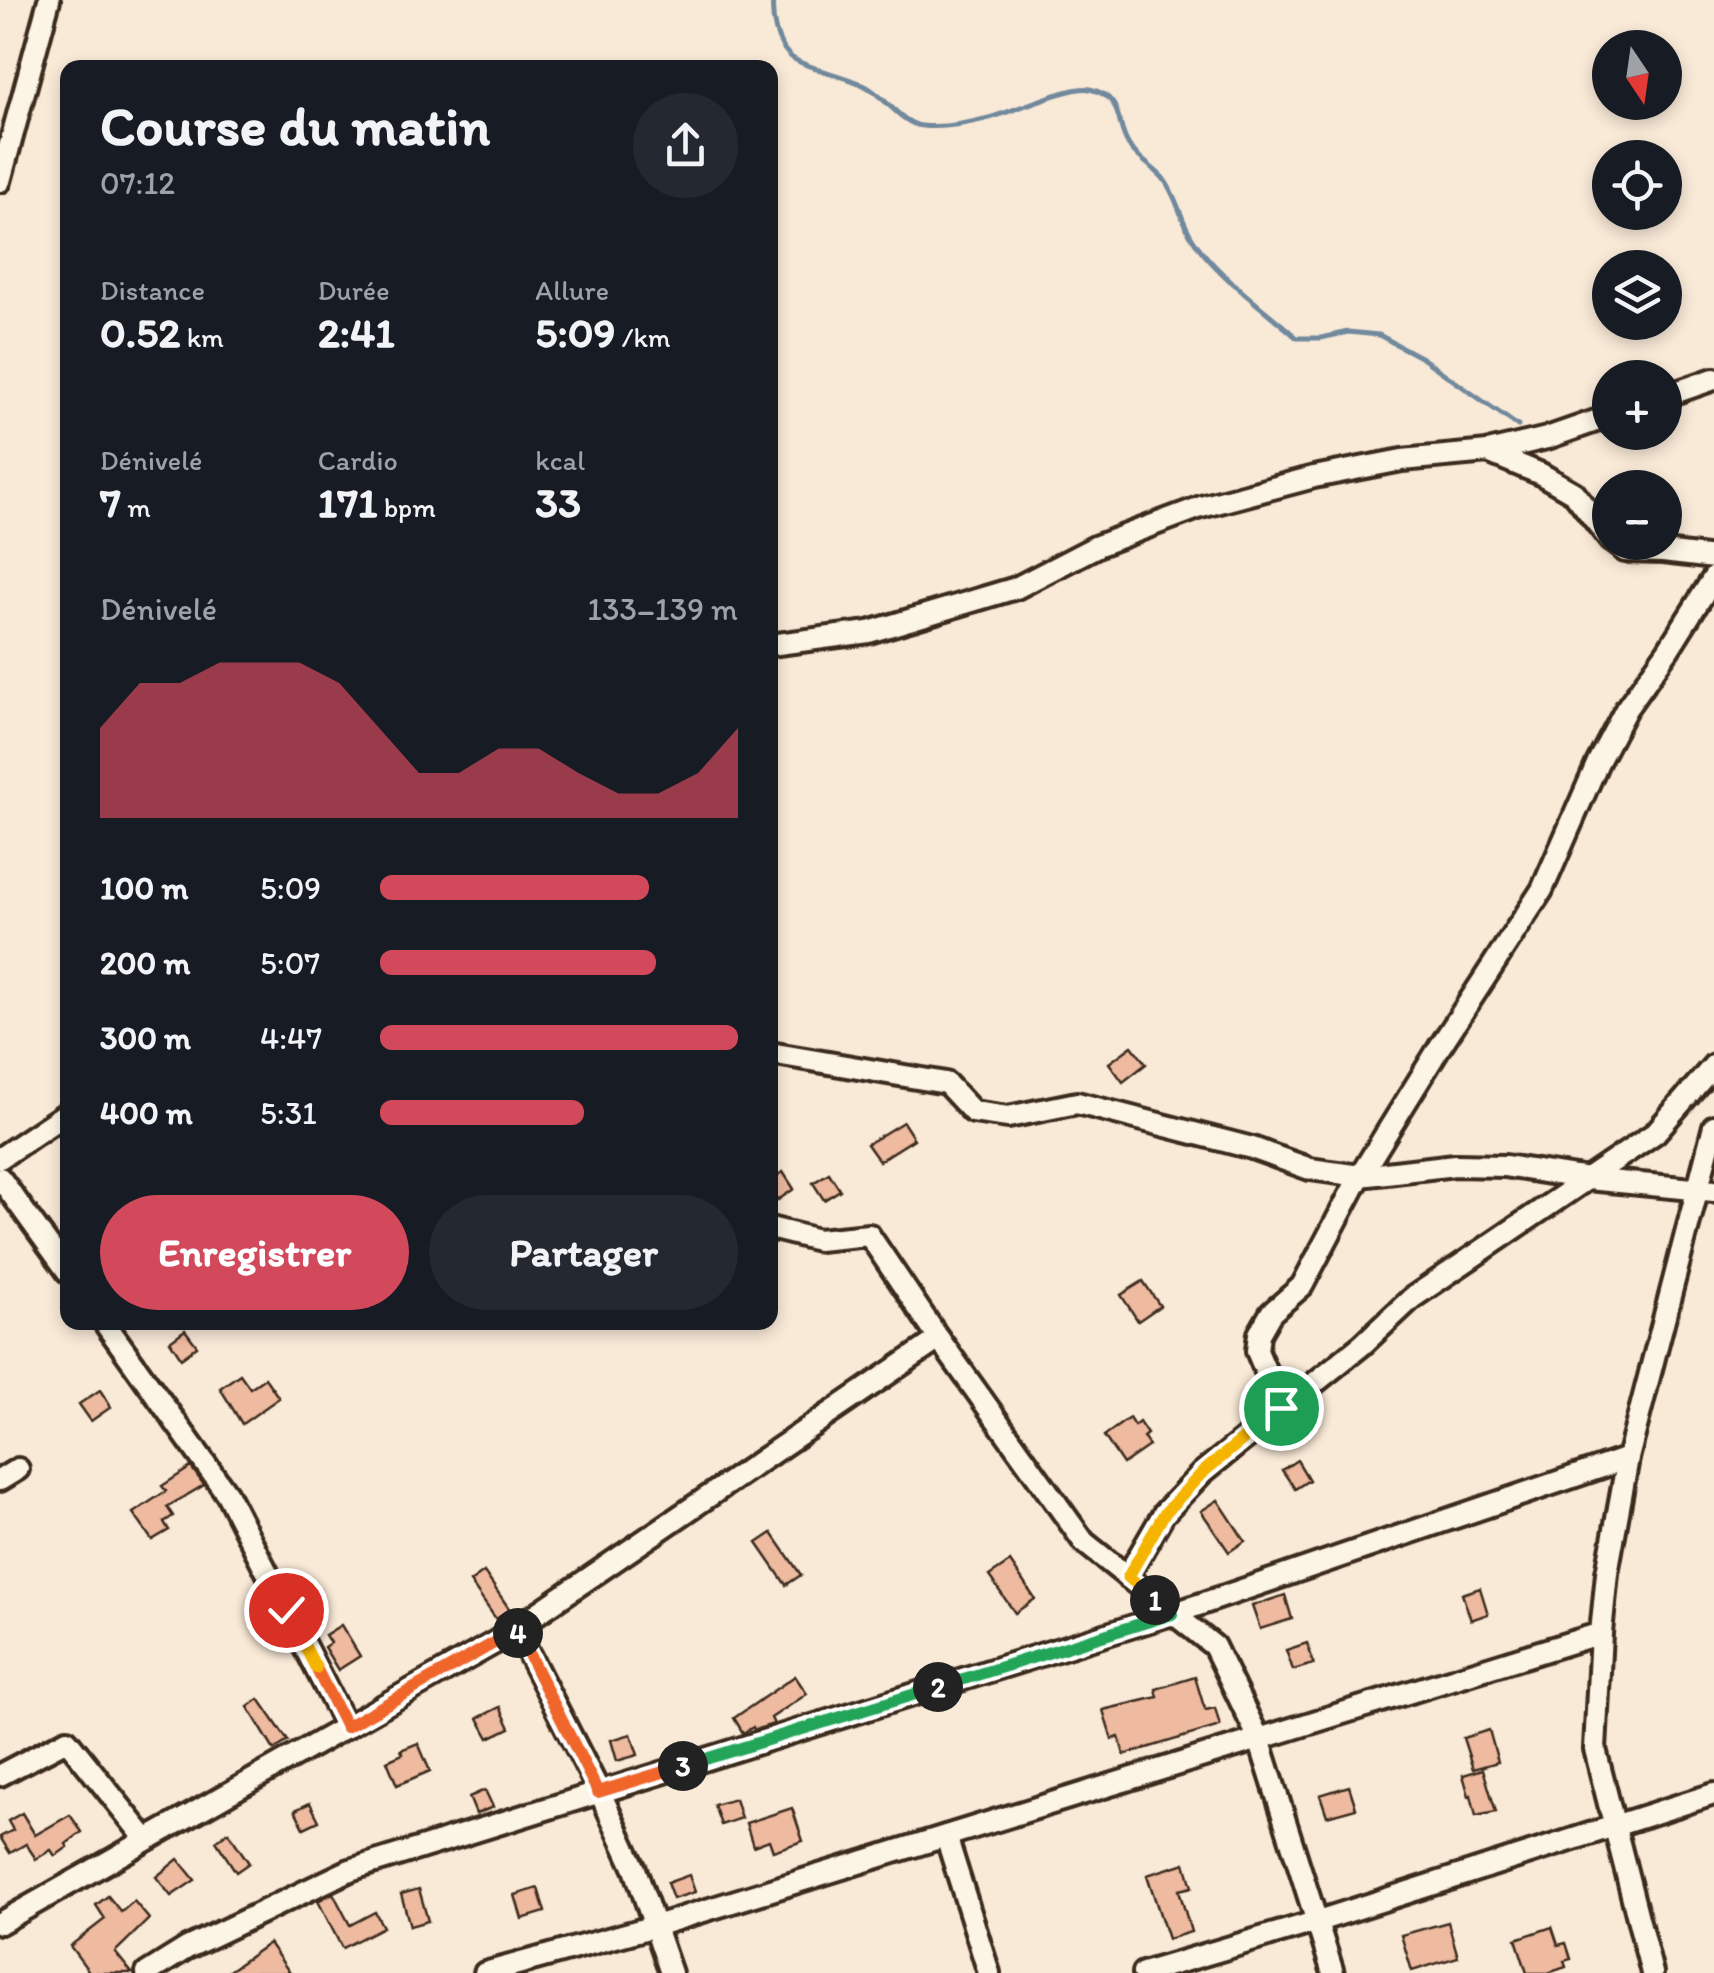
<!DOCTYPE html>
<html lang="fr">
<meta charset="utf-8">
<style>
:root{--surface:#171b24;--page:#242831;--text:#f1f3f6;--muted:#9ea1a6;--accent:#d1495b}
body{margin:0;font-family:Itim,sans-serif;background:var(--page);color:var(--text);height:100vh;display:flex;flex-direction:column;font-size:38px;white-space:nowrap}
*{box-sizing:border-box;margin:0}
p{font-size:32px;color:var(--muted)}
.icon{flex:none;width:55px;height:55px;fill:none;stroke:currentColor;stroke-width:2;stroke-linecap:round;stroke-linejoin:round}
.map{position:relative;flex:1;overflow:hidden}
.panel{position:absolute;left:60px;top:60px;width:718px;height:1270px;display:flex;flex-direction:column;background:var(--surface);border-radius:20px;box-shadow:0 5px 15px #0003}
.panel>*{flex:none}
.needle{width:65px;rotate:167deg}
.tools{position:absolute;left:1592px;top:30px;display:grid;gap:20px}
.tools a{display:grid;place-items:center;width:90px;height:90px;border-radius:50%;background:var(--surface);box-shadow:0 5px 15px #0003;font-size:50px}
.pin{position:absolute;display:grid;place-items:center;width:85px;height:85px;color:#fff;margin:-42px;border:5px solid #fff;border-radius:50%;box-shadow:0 2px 10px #0007}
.km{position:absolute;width:50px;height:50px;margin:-25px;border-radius:50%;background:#222;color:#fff;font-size:28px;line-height:50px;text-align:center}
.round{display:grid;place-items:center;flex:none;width:105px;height:105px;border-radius:52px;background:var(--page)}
.summary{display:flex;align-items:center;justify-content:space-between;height:170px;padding:0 40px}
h1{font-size:55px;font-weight:700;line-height:75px}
.stats{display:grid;grid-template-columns:repeat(3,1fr);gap:15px;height:170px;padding:10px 40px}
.stats div{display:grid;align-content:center}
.stats b{font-size:42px;font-weight:700}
.stats small{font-size:28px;font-weight:400}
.stats p{font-size:28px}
.chart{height:280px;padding:20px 40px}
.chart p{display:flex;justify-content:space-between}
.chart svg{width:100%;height:180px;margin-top:10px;fill:var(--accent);opacity:.7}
.action{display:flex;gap:20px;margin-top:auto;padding:20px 40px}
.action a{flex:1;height:115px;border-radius:60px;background:var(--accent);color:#fff;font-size:40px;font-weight:700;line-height:115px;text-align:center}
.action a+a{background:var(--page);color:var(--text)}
ul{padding:0 40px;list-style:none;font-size:32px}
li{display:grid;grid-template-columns:160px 120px 1fr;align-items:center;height:75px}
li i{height:25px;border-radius:12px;background:var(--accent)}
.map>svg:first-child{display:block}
</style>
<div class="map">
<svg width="1714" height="1973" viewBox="0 0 1714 1973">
<rect width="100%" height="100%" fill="#f9e9d7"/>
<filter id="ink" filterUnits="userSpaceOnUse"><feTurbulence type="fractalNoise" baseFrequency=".01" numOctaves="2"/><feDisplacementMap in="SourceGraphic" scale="20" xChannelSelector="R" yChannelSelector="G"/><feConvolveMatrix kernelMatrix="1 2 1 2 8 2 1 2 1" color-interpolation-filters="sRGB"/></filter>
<g filter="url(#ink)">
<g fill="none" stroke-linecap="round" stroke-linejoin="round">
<path stroke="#71899d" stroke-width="5" d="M 773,0 C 771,18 776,43 790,56 C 803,68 849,76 867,87 C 885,97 902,124 922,126 C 942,128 970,123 989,118 C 1011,112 1072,85 1090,89 C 1126,98 1114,125 1130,147 C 1140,160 1153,167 1163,178 C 1178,197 1180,220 1193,239 C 1214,273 1266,310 1297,338 L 1321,338 L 1348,332 L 1379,335 L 1422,358 L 1518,426"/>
</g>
<g fill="#eebaa0" stroke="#3b2a1e" stroke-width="2.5">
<polygon points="1132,1046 1146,1064 1123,1082 1109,1063"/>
<polygon points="903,1122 914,1139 879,1161 867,1144"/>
<polygon points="783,1172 794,1189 778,1200 770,1187 770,1180"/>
<polygon points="829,1173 840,1190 824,1200 813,1183"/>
<polygon points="1143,1281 1160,1306 1138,1321 1121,1295"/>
<polygon points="185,1330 197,1346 181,1358 170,1341"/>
<polygon points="240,1374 250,1388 265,1378 279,1398 242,1424 220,1388"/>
<polygon points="100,1390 111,1407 91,1421 79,1404"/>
<polygon points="1129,1418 1134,1426 1139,1422 1147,1434 1143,1437 1149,1446 1123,1464 1104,1436"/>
<polygon points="1297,1460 1309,1480 1295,1489 1282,1470"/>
<polygon points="191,1467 204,1485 167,1507 173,1516 164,1522 169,1530 152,1540 133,1513 166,1491 162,1486"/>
<polygon points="1218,1500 1245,1541 1229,1552 1201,1511"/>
<polygon points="772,1533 801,1575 786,1585 757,1543"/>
<polygon points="1010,1562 1035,1599 1015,1613 989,1576"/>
<polygon points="484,1572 510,1610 496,1619 470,1582"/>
<polygon points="1480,1588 1488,1614 1471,1620 1462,1594"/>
<polygon points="1285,1595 1292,1619 1260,1629 1252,1606"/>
<polygon points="341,1625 360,1656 338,1670 324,1647 330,1643 325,1635"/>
<polygon points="1307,1643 1314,1664 1293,1670 1286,1650"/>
<polygon points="795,1676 807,1694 771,1718 774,1724 754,1730 753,1727 743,1733 734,1718"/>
<polygon points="1195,1677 1205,1710 1215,1708 1220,1726 1124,1755 1119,1737 1112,1739 1103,1710 1158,1697 1156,1689"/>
<polygon points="259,1699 288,1741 274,1750 248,1707"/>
<polygon points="500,1707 510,1728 489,1738 478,1718"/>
<polygon points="1489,1730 1498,1762 1473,1769 1463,1738"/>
<polygon points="631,1734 638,1755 617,1761 611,1740"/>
<polygon points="418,1743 430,1771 397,1785 387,1761 403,1754 401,1750"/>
<polygon points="1483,1769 1496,1812 1476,1816 1471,1795 1469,1796 1463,1775"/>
<polygon points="1349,1786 1356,1808 1327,1816 1320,1795"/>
<polygon points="485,1790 493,1807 476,1814 469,1797"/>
<polygon points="735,1799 741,1818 721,1825 714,1805"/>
<polygon points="310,1803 319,1821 304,1828 295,1810"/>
<polygon points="792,1808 803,1841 773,1851 769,1840 753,1846 746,1823"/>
<polygon points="22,1813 35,1835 70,1815 82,1832 66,1844 68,1847 55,1856 51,1850 36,1859 26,1844 10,1853 0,1837 13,1830 8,1821"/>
<polygon points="228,1832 249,1863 236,1872 216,1841"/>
<polygon points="178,1859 195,1880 171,1896 156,1877"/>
<polygon points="1185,1863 1192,1887 1179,1890 1191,1932 1168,1939 1147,1875"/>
<polygon points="689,1875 695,1892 673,1899 667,1883"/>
<polygon points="538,1888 545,1912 522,1919 515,1895"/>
<polygon points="419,1889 428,1921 410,1926 401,1894"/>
<polygon points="333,1893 350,1925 375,1912 383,1927 342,1948 318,1901"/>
<polygon points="108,1896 121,1912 134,1901 149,1919 115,1952 132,1973 90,1973 70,1946 105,1919 96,1905"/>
<polygon points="1448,1922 1458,1957 1412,1971 1401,1935"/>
<polygon points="1552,1927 1558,1945 1566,1943 1571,1959 1564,1961 1566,1967 1548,1973 1527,1973 1516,1939"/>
<polygon points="269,1943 290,1973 226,1973"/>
</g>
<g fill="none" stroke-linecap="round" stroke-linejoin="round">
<defs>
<g id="minor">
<polyline points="0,181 49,0"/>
<polyline points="1665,396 1714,379"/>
<polyline points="1488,452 1541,474 1574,493 1610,540"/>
<polyline points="1613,542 1625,551 1663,552 1714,558"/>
<polyline points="770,645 869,632 1016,588 1097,546 1201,507 1314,477 1402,460 1488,452 1547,438 1610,416"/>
<polyline points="770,1053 946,1083 973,1112 1008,1117 1077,1103 1252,1148 1310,1169 1360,1176 1455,1165 1505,1166 1588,1179 1714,1191"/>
<polyline points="0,1158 68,1112"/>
<polyline points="0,1178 68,1272"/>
<polyline points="770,1228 818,1240 869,1235 939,1339 1084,1542 1214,1646 1259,1739 1333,1973"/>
<polyline points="104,1322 227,1494 346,1727"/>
<polyline points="1281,1409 1281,1388 1266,1372 1257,1351 1259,1334 1271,1313 1302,1286 1360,1176 1439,1048 1542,890 1598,762 1626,709 1668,650 1714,577"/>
<polyline points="0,1480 18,1469"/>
<polyline points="1127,1577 1164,1513 1202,1473 1362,1345 1412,1298 1655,1133 1714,1065"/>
<polyline points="516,1629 603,1799 635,1869 671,1973"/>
<polyline points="0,1775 67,1740 146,1839"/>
<polyline points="946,1836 989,1973"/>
<polyline points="0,1923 494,1643 939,1339"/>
<polyline points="147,1973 187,1948 350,1870 1172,1614 1628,1458"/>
<polyline points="485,1973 655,1926 1601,1633"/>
<polyline points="1143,1973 1315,1922 1714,1794"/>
<polyline points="1652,1973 1595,1749 1601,1633 1607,1573 1628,1458 1714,1126"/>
</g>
</defs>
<use href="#minor" stroke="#3b2a1e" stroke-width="28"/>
<use href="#minor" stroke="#fcf5e5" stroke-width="20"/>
</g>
</g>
<g fill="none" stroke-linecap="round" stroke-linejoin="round" filter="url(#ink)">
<defs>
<polyline id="split-1" points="1155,1600 1128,1577 1164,1514 1202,1473 1281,1408"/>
<polyline id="split-2" points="938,1687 1172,1614 1155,1600"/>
<polyline id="split-3" points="683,1766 938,1687"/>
<polyline id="split-4" points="518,1633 598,1792 683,1766"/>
<polyline id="split-5" points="316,1668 346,1727 494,1643 516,1629 518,1633"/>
<polyline id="split-6" points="286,1610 316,1668"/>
</defs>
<use href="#split-1" stroke="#fff" stroke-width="20"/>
<use href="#split-2" stroke="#fff" stroke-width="20"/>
<use href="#split-3" stroke="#fff" stroke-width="20"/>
<use href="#split-4" stroke="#fff" stroke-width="20"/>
<use href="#split-5" stroke="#fff" stroke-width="20"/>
<use href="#split-6" stroke="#fff" stroke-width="20"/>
<use href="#split-1" stroke="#f5b400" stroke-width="12"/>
<use href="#split-2" stroke="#22a559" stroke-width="12"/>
<use href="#split-3" stroke="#22a559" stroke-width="12"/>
<use href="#split-4" stroke="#f0652b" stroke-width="12"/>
<use href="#split-5" stroke="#f0652b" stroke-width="12"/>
<use href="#split-6" stroke="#f5b400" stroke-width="12"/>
</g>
</svg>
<div class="tools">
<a><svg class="needle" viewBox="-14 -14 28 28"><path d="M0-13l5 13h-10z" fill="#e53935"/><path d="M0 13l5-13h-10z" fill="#9ea1a6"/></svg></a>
<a><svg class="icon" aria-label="locate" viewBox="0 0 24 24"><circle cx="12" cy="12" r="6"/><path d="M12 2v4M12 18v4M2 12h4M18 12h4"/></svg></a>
<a><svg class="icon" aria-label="layers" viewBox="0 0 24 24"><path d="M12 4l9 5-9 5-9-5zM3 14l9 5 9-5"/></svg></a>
<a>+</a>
<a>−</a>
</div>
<div class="pin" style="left:1281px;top:1408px;background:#1e9e55"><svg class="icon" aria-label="arrive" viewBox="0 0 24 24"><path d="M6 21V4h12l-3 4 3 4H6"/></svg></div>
<div class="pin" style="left:286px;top:1610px;background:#d93025"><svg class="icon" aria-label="check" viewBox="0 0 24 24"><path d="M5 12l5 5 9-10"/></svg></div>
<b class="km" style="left:1155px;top:1600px">1</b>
<b class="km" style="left:938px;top:1687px">2</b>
<b class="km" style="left:683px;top:1766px">3</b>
<b class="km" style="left:518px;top:1633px">4</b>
<section class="panel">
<div class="summary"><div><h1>Course du matin</h1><p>07:12</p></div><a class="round"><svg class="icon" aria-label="share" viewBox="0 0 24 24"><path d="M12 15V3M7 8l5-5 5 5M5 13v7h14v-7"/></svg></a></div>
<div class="stats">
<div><p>Distance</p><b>0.52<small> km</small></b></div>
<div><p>Durée</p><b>2:41</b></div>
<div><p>Allure</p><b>5:09<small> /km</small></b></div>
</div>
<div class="stats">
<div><p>Dénivelé</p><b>7<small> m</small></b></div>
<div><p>Cardio</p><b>171<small> bpm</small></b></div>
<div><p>kcal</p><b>33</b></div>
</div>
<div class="chart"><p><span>Dénivelé</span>133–139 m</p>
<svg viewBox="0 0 160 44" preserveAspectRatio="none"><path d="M0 44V22L10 11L20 11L30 6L40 6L50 6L60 11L70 22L80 33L90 33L100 27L110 27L120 33L130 38L140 38L150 33L160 22V44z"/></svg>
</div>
<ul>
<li><b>100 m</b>5:09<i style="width:75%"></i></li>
<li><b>200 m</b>5:07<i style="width:77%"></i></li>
<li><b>300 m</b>4:47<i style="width:100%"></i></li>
<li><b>400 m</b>5:31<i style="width:57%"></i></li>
</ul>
<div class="action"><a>Enregistrer</a><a>Partager</a></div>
</section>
</div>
